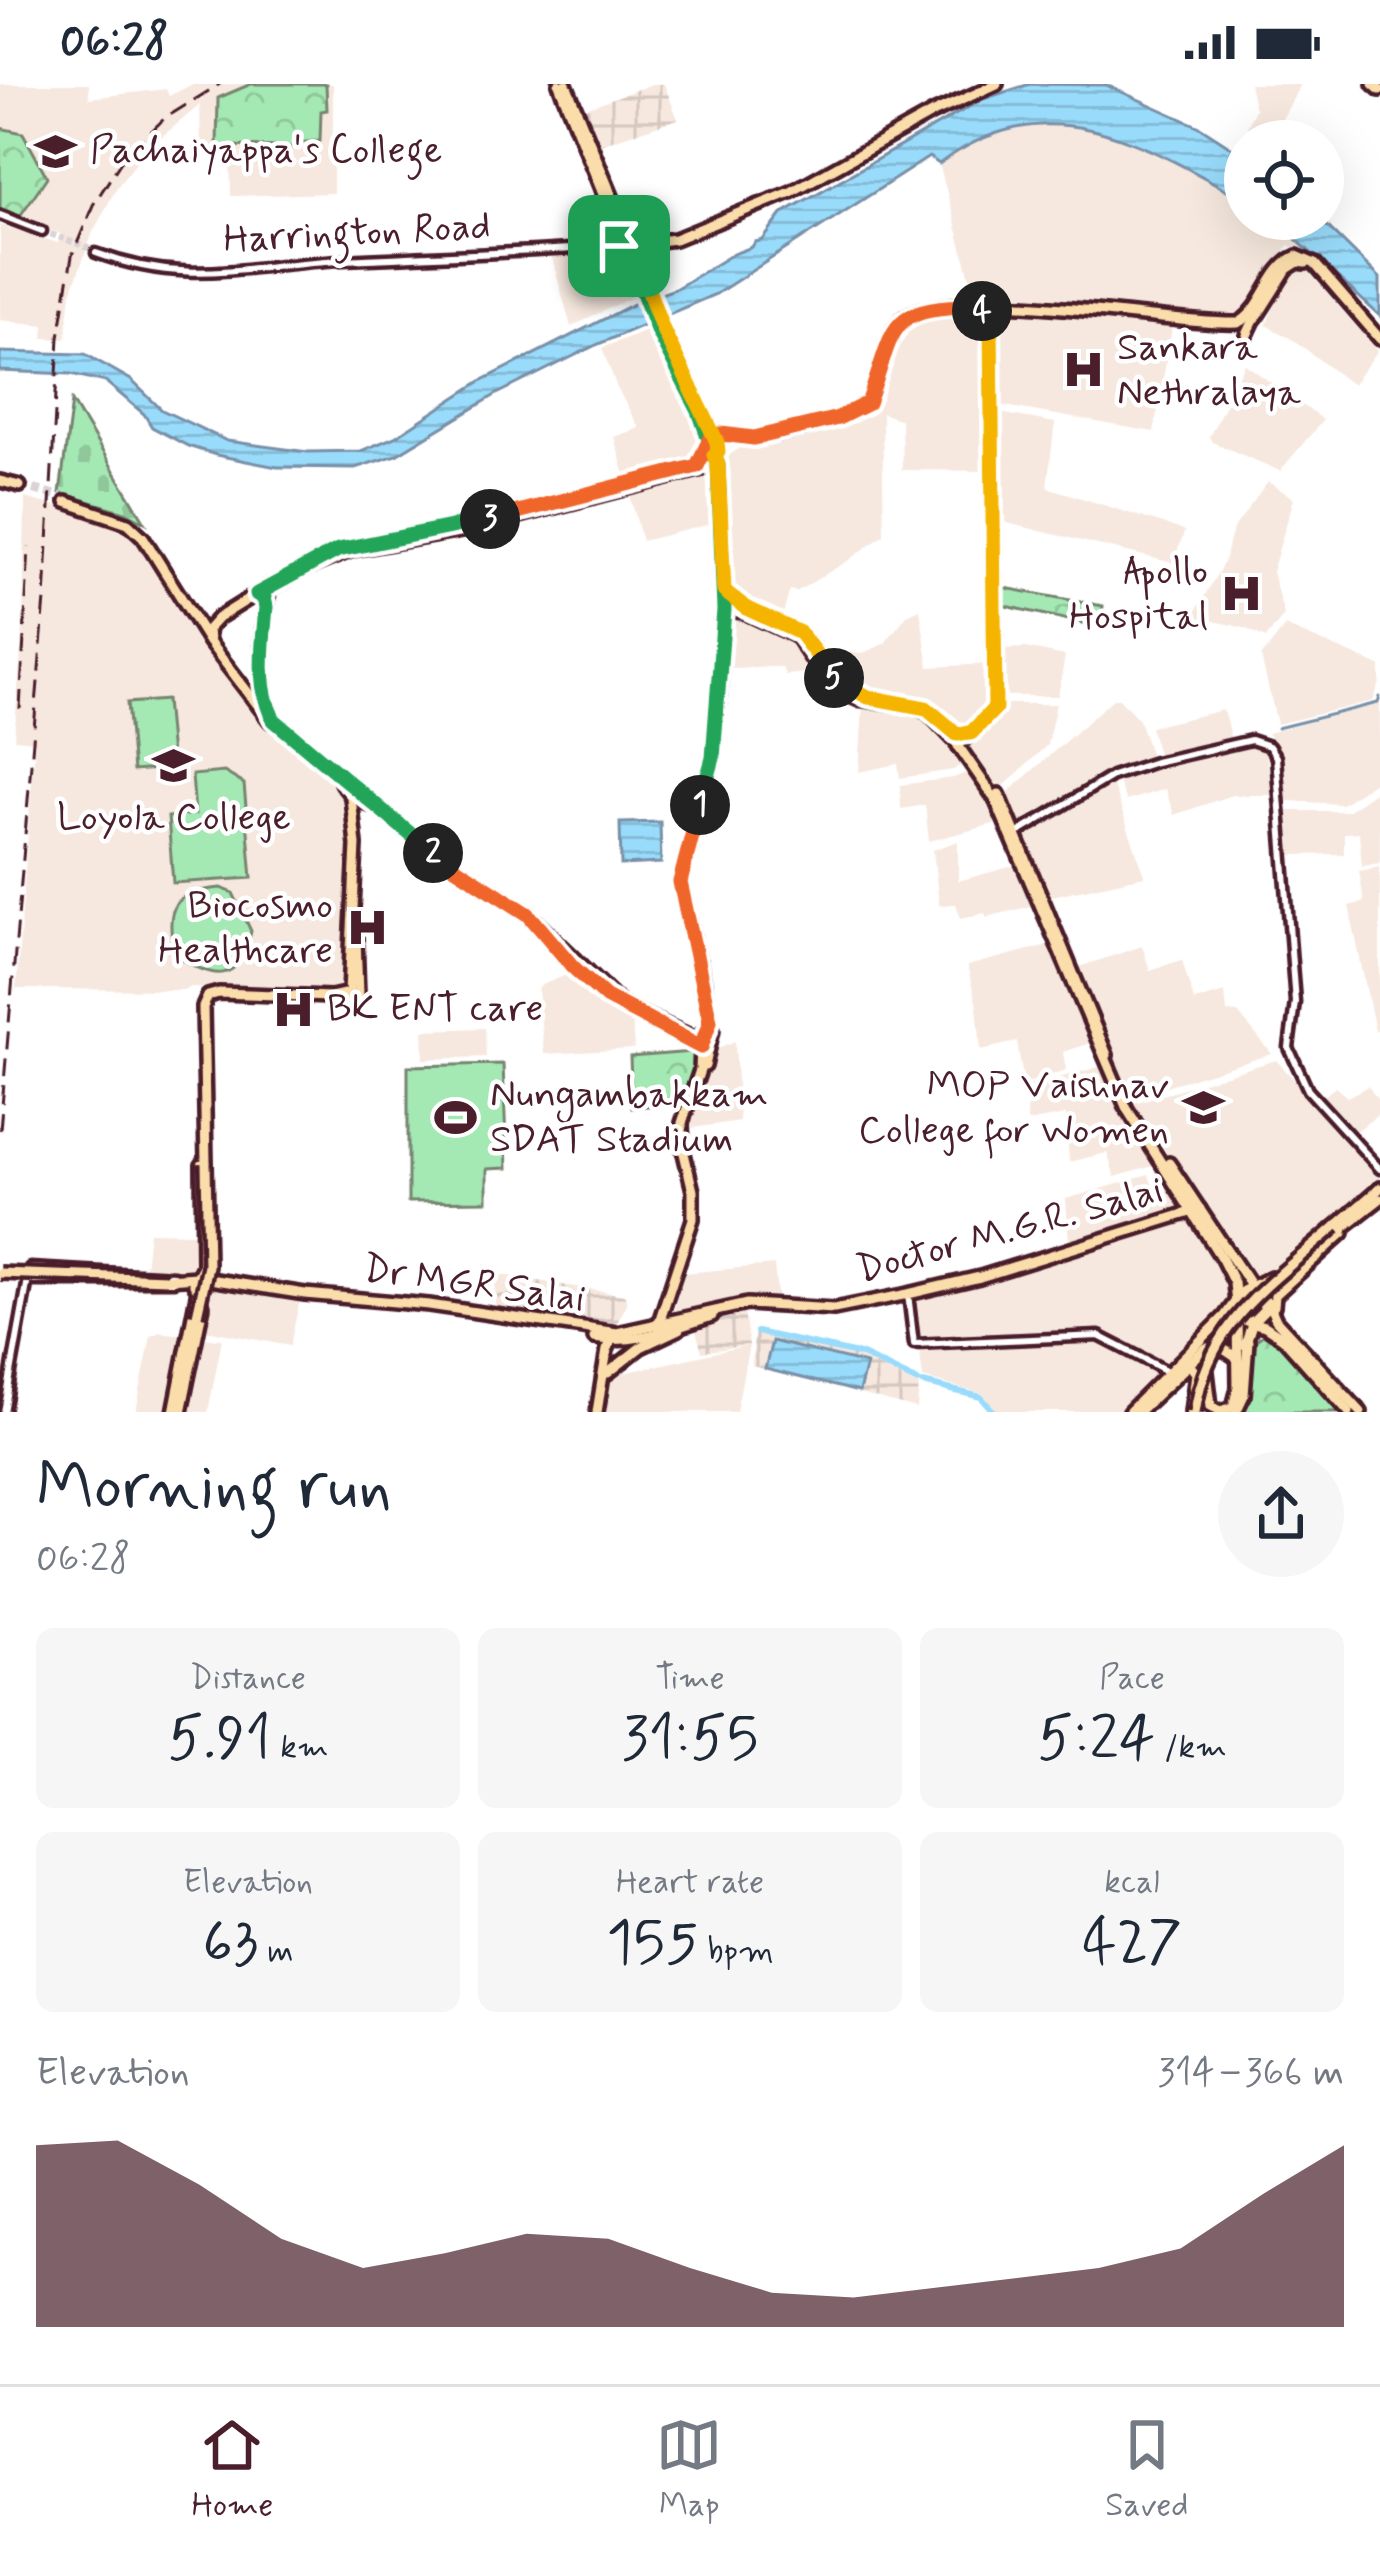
<!DOCTYPE html>
<meta charset="utf-8">
<style>
:root{--surface:#fff;--page:#f6f6f7;--text:#1f2937;--muted:#747a83;--line:#e0e1e3;--accent:#4a1f2b}
body{margin:0;font-family:Mynerve,sans-serif;background:var(--page);color:var(--text);height:100vh;display:flex;flex-direction:column;font-size:45px;white-space:nowrap}
*{box-sizing:border-box;margin:0}
p{font-size:39px;color:var(--muted)}
.icon{flex:none;width:66px;height:66px;fill:none;stroke:currentColor;stroke-width:2;stroke-linecap:round;stroke-linejoin:round}
.map{position:relative;height:1328px;overflow:hidden}
.side{display:flex;flex-direction:column;background:var(--surface);flex:1}
.side>*{flex:none}
.tools{position:absolute;left:1224px;top:36px;display:grid;gap:24px}
.tools a{display:grid;place-items:center;width:120px;height:120px;border-radius:50%;background:var(--surface);box-shadow:0 12px 48px #0002;font-size:60px}
.pin{position:absolute;display:grid;place-items:center;width:102px;height:102px;color:#fff;margin:-51px;border-radius:24px;box-shadow:0 6px 18px #0006}
.km{position:absolute;width:60px;height:60px;margin:-30px;border-radius:50%;background:#222;color:#fff;font-size:33px;line-height:60px;text-align:center}
.round{display:grid;place-items:center;flex:none;width:126px;height:126px;border-radius:63px;background:var(--page)}
.head{display:flex;align-items:center;justify-content:space-between;height:204px;padding:0 36px}
h1{font-size:66px;font-weight:600;line-height:90px}
.stats{display:grid;grid-template-columns:repeat(3,1fr);gap:18px;height:204px;padding:12px 36px}
.stats div{display:grid;align-content:center;border-radius:18px;background:var(--page);text-align:center}
.stats b{font-size:60px;font-weight:600}
.stats small{font-size:33px;font-weight:400}
.stats p{font-size:33px}
.chart{height:336px;padding:24px 36px}
.chart p{display:flex;justify-content:space-between}
.chart svg{width:100%;height:216px;margin-top:12px;fill:var(--accent);opacity:.7}
.status{display:flex;justify-content:space-between;align-items:center;height:84px;padding:0 60px;background:var(--surface);direction:ltr}
.status svg{height:33px;fill:currentColor}
.tabs{display:flex;justify-content:space-around;align-items:center;height:168px;border-top:3px solid var(--line);background:var(--surface);font-size:33px;color:var(--muted)}
.tabs a{display:grid;justify-items:center;gap:6px}
.tabs .selected{color:var(--accent)}
.map>svg:first-child{display:block}
</style>
<div class="status"><b>06:28</b><svg viewBox="0 0 49 12"><path d="M0 12V9h3v3zM5 12V6h3v6zM10 12V3h3v9zM15 12V0h3v12zM26 1h20v11H26zM47 4h2v5h-2z"/></svg></div>
<div class="map">
<svg width="1380" height="1328" viewBox="0 0 1380 1328">
<defs>
<pattern id="industrial-grid" width="8" height="8" patternUnits="userSpaceOnUse" patternTransform="scale(3)"><rect width="8" height="8" fill="#f6e8de"/><path d="M0 4h8M4 0v8" fill="none" stroke="#d4c7bf"/></pattern>
<pattern id="cemetery-stones" width="16" height="16" patternUnits="userSpaceOnUse" patternTransform="scale(3)"><rect width="16" height="16" fill="#a4e9b4"/><path d="M2 7V4a2 2 0 0 1 4 0v3zM10 15v-3a2 2 0 0 1 4 0v3z" fill="#8fc79b"/></pattern>
<pattern id="park-crowns" width="20" height="18" patternUnits="userSpaceOnUse" patternTransform="scale(3)"><rect width="20" height="18" fill="#a4e9b4"/><path d="M2 6a3 3 0 1 1 6 0M12 15a3 3 0 1 1 6 0" fill="none" stroke="#8fc79b"/></pattern>
<pattern id="water-rules" width="6" height="5" patternUnits="userSpaceOnUse" patternTransform="scale(3)"><rect width="6" height="5" fill="#99dbfb"/><path d="M0 2.5h6" fill="none" stroke="#85bcd7"/></pattern>
</defs>
<rect width="100%" height="100%" fill="#fff"/>
<filter id="ink" filterUnits="userSpaceOnUse"><feTurbulence type="fractalNoise" baseFrequency=".00833" numOctaves="2"/><feDisplacementMap in="SourceGraphic" scale="24" xChannelSelector="R" yChannelSelector="G"/><feConvolveMatrix kernelMatrix="1 2 1 2 8 2 1 2 1" color-interpolation-filters="sRGB"/></filter>
<g filter="url(#ink)">
<g fill="#f6e8de">
<polygon points="0,0 89,0 89,14 166,5 169,12 193,0 333,0 333,109 231,112 230,67 201,66 200,21 147,65 117,103 93,148 71,209 66,255 43,254 44,241 0,236 0,141 58,159 61,150 0,129"/>
<polygon points="1249,0 1301,0 1270,57 1247,43 1255,25"/>
<polygon points="1064,32 1096,38 1124,49 1245,116 1245,135 1274,135 1301,156 1306,169 1288,161 1260,221 1238,237 976,215 939,80 961,60 1005,40"/>
<polygon points="616,166 623,169 640,209 571,243 551,171"/>
<polygon points="1303,181 1378,267 1352,301 1295,257 1266,241 1288,191"/>
<polygon points="957,225 978,225 987,240 988,387 902,386 901,336 882,329 884,450 851,475 796,508 790,506 782,533 736,514 732,504 724,375 744,361 831,339 869,323 910,232"/>
<polygon points="1011,227 1172,243 1154,348 999,321 998,238"/>
<polygon points="651,244 705,354 702,374 626,395 614,353 639,344 617,304 602,264"/>
<polygon points="1245,280 1323,336 1280,387 1212,358 1209,353"/>
<polygon points="1000,329 1055,339 1047,403 1185,447 1173,479 1003,438 997,430 996,333"/>
<polygon points="704,389 712,392 715,439 642,457 629,407"/>
<polygon points="1268,398 1294,414 1272,488 1284,531 1266,554 1244,544 1193,532 1224,478 1233,445"/>
<polygon points="25,414 127,441 138,453 192,543 266,641 346,707 353,760 348,810 348,900 341,910 190,903 183,906 16,905 35,657 14,655 23,541"/>
<polygon points="920,525 929,583 992,580 989,620 964,646 957,645 931,623 907,613 855,609 836,600 825,566 862,570 875,564 885,559 907,531"/>
<polygon points="741,536 780,546 802,564 810,577 809,589 785,591 782,583 727,584 733,537"/>
<polygon points="1285,542 1380,582 1380,599 1373,617 1277,640 1261,573"/>
<polygon points="1026,564 1065,572 1058,612 1002,612 1001,565"/>
<polygon points="1114,614 1119,614 1139,636 1152,675 1105,689 1065,717 1018,741 1004,712"/>
<polygon points="863,620 912,626 926,632 965,679 953,686 900,694 898,680 859,688"/>
<polygon points="1004,620 1056,620 1047,661 1000,706 967,660 969,653"/>
<polygon points="1380,620 1380,694 1342,720 1288,717 1284,713 1280,668 1267,649"/>
<polygon points="1223,626 1231,655 1159,673 1150,643"/>
<polygon points="1254,661 1265,664 1273,711 1232,711 1174,731 1165,705 1126,717 1117,696 1179,675"/>
<polygon points="971,687 992,715 1002,738 929,757 925,721 901,725 900,701 953,694"/>
<polygon points="1112,699 1145,792 1047,813 1023,752"/>
<polygon points="1380,704 1380,779 1362,782 1359,748 1344,749 1344,770 1289,771 1284,727 1347,727"/>
<polygon points="958,757 958,797 1017,781 1035,821 987,833 985,829 961,834 956,820 939,821 933,766"/>
<polygon points="1380,783 1380,946 1375,947 1349,822 1364,818 1359,787"/>
<polygon points="1052,860 1093,958 1063,968 1066,986 1024,1000 1017,958 981,966 977,922 967,882"/>
<polygon points="1142,862 1150,886 1182,876 1194,917 1225,908 1227,928 1238,929 1272,970 1133,1012 1129,1010 1076,884"/>
<polygon points="566,891 572,891 632,935 634,965 544,970 538,907 540,902"/>
<polygon points="485,944 486,973 424,975 423,946"/>
<polygon points="735,957 739,1037 693,1044 690,1029 713,966"/>
<polygon points="1276,976 1380,1089 1380,1101 1264,1195 1257,1196 1250,1194 1134,1019"/>
<polygon points="1099,983 1142,1061 1157,1081 1115,1093 1107,1069 1069,1078 1066,1031 1027,1038 1028,1002"/>
<polygon points="1368,1002 1380,1019 1380,1029 1354,1049 1321,1015 1335,1003 1347,1013"/>
<polygon points="1149,1091 1155,1108 1173,1103 1184,1124 1180,1127 1069,1160 1066,1115"/>
<polygon points="1191,1135 1231,1196 1230,1214 1206,1247 1171,1279 1147,1272 1102,1247 918,1258 912,1214 982,1199"/>
<polygon points="149,1148 200,1149 200,1186 145,1184"/>
<polygon points="774,1181 778,1220 755,1216 717,1221 677,1232 674,1226 683,1189"/>
<polygon points="213,1205 300,1215 290,1262 200,1245 209,1209"/>
<polygon points="160,1248 184,1251 167,1328 136,1327 151,1252"/>
<polygon points="1097,1253 1163,1287 1131,1328 997,1328 983,1310 923,1294 919,1262"/>
<polygon points="200,1254 222,1255 208,1328 184,1328"/>
<polygon points="749,1261 736,1328 605,1328 610,1292"/>
</g>
<g fill="url(#industrial-grid)">
<polygon points="652,0 664,0 678,35 597,61 583,25"/>
<polygon points="495,1190 625,1211 627,1220 613,1246 495,1226"/>
<polygon points="744,1229 749,1261 702,1268 695,1243"/>
<polygon points="754,1250 859,1273 919,1302 917,1325 752,1282"/>
</g>
<polygon fill="url(#cemetery-stones)" stroke="#778470" stroke-width="3" points="72,317 145,438 125,428 60,409"/>
<g fill="url(#park-crowns)" stroke="#778470" stroke-width="3">
<polygon points="251,0 326,0 327,26 321,27 320,57 295,59 294,63 217,62 218,14"/>
<polygon points="0,44 23,49 47,93 20,132 0,124"/>
<polygon points="999,503 1103,522 1100,543 997,520"/>
<path d="M 692,968 C 705,983 692,1001 686,1017 L 632,1024 L 630,973 Z"/>
<polygon points="1264,1250 1285,1259 1345,1328 1243,1328 1247,1322 1252,1259"/>
</g>
<g fill="#a4e9b4" stroke="#778470" stroke-width="3">
<polygon points="166,616 172,684 133,687 127,619"/>
<polygon points="224,688 244,700 252,794 173,799 168,733 195,730 192,691"/>
<path d="M 221,804 L 233,809 L 251,847 C 240,901 214,897 174,870 C 166,823 171,808 221,804 Z"/>
<polygon points="503,980 507,1084 487,1085 487,1117 408,1118 408,982"/>
</g>
<g fill="url(#water-rules)" stroke="#7990a8" stroke-width="3">
<path d="M 1030,0 L 1106,1 L 1200,43 L 1245,72 L 1245,116 C 1141,58 1048,0 939,80 L 929,73 L 716,210 L 596,261 L 497,310 L 396,371 L 355,384 L 277,383 L 216,371 L 188,362 L 152,343 L 144,330 L 106,298 L 71,290 L 0,287 L 0,268 L 85,270 L 131,296 L 162,326 L 227,357 L 308,368 L 361,367 L 395,353 L 481,297 L 638,218 L 675,205 L 733,170 L 752,163 L 755,158 L 763,156 L 783,129 L 983,15 Z"/>
<polygon points="1274,135 1320,135 1380,194 1380,232"/>
<polygon points="660,738 661,779 621,781 620,739"/>
<polygon points="772,1257 866,1280 859,1308 765,1285"/>
</g>
<g fill="none" stroke-linecap="round" stroke-linejoin="round">
<polyline stroke="#7990a8" stroke-width="3" points="1277,644 1378,619 1380,613"/>
<g stroke="#99dbfb" stroke-width="6">
<polyline points="757,1248 862,1271 918,1298"/>
<polyline points="923,1299 981,1313 994,1328"/>
</g>
<polyline stroke="#dbd2d5" stroke-width="6" stroke-dasharray="6 3" stroke-linecap="butt" points="42,147 97,167"/>
<polyline stroke="#dbd2d5" stroke-width="9" stroke-dasharray="9 4.5" stroke-linecap="butt" points="20,402 67,414"/>
<defs>
<g id="minor">
<polyline points="0,131 42,147"/>
<path d="M 96,169 C 191,204 248,180 343,176 C 436,172 529,168 622,162"/>
<polyline points="1016,750 1112,692 1155,678 1251,656 1269,662 1276,673 1295,918 1289,964 1308,1006 1380,1085"/>
<polyline points="30,1197 174,1197"/>
<polyline points="908,1210 914,1260 1099,1252 1167,1287"/>
<polyline points="4,1328 30,1184 174,1192"/>
</g>
<g id="major">
<polyline points="559,0 658,248 699,327 718,381 724,487 720,607 709,692 680,798 704,898 709,945 701,963 700,986 682,1039 683,1065 693,1107 693,1135 658,1241"/>
<polyline points="566,0 623,139"/>
<polyline points="1373,0 1380,6"/>
<polyline points="625,161 675,155 791,108 933,29 997,0"/>
<polyline points="1256,234 1287,185 1298,178 1306,179"/>
<path d="M 1242,237 C 1266,220 1270,183 1297,172 L 1315,180 L 1380,255"/>
<polyline points="1247,251 1254,236"/>
<path d="M 711,344 C 748,369 830,338 868,319 C 876,298 886,249 902,235 C 945,197 1171,242 1238,239"/>
<polyline points="697,381 711,355"/>
<polyline points="0,397 20,402"/>
<polyline points="66,418 128,439 143,453 209,558 270,637"/>
<polyline points="724,526 744,528 796,552 822,591 841,608 857,615 914,622 928,629 955,657 995,715 1127,1025 1222,1175 1234,1199 1237,1229 1246,1237 1265,1242 1283,1254 1349,1328"/>
<polyline points="806,555 840,600 872,613"/>
<polyline points="209,558 208,545 218,534 271,501"/>
<polyline points="958,662 995,624 996,616 991,238 976,222"/>
<polyline points="341,699 351,712 370,721"/>
<polyline points="999,710 1107,971"/>
<polyline points="334,918 352,917 358,911 356,853"/>
<path d="M 705,946 L 695,954 L 624,922 L 528,829 L 433,769 L 274,636 C 255,603 260,541 270,505 L 303,486 L 353,466 L 462,447 L 718,381"/>
<polyline points="705,982 713,945"/>
<polyline points="206,1079 203,923 208,912 219,909 331,913 349,909 356,761 351,713"/>
<polyline points="1169,1079 1263,1220 1265,1225 1253,1237 1245,1261"/>
<polyline points="1336,1142 1380,1104"/>
<polyline points="1344,1143 1380,1115"/>
<polyline points="197,1193 203,1182 202,1081"/>
<polyline points="168,1195 197,1193 305,1210 429,1221 617,1249 747,1220 834,1225 908,1210 980,1193 1200,1125"/>
<polyline points="1268,1218 1276,1236 1361,1328"/>
<polyline points="1274,1222 1275,1211 1343,1149 1344,1143"/>
<path d="M 594,1254 C 633,1261 675,1244 712,1232"/>
<polyline points="1188,1279 1196,1289 1191,1328"/>
<polyline points="1207,1288 1211,1322 1221,1327 1233,1323 1238,1304 1237,1232"/>
<polyline points="608,1289 641,1263 679,1245"/>
<polyline points="174,1328 198,1206 194,1200"/>
<polyline points="181,1328 203,1222"/>
<polyline points="597,1328 607,1266 614,1252"/>
<polyline points="1129,1328 1225,1232 1243,1207 1271,1193"/>
<polyline points="1138,1328 1206,1264 1225,1266 1237,1274"/>
<polyline points="1236,1328 1244,1311 1248,1257"/>
</g>
</defs>
<use href="#minor" stroke="#4a1f2b" stroke-width="15"/>
<use href="#major" stroke="#4a1f2b" stroke-width="18"/>
<use href="#minor" stroke="#fff" stroke-width="6"/>
<use href="#major" stroke="#fbddab" stroke-width="9"/>
<g stroke="#4a1f2b" stroke-width="3" stroke-dasharray="18 9" stroke-linecap="butt">
<polyline points="20,625 29,463"/>
<polyline points="0,1046 45,515 59,253 72,172 93,121 124,73 165,34 220,0"/>
</g>
<defs>
<g id="major-bridge">
<polyline points="0,1189 167,1195"/>
<polyline points="197,1231 208,1182 206,1079"/>
<path d="M 1195,1328 C 1208,1237 1272,1199 1336,1142"/>
</g>
</defs>
<use href="#major-bridge" stroke="#4a1f2b" stroke-width="18" stroke-linecap="butt"/>
<use href="#major-bridge" stroke="#fbddab" stroke-width="9"/>
</g>
</g>
<g fill="none" stroke-linecap="round" stroke-linejoin="round" filter="url(#ink)">
<defs>
<polyline id="split-1" points="619,162 625,161 658,248 699,327 718,381 724,526 713,674 700,721"/>
<polyline id="split-2" points="433,769 528,830 573,883 606,913 701,963 710,937 680,798 700,721"/>
<path id="split-3" d="M 433,769 L 274,636 C 256,604 263,559 266,523 L 264,514 L 257,510 L 338,466 L 490,435"/>
<path id="split-4" d="M 490,435 L 697,382 L 710,355 L 721,350 L 754,354 L 838,334 L 868,319 C 896,244 884,222 976,222 L 982,227"/>
<polyline id="split-5" points="834,594 868,613 926,624 957,650 971,649 995,624 991,238 982,227"/>
<polyline id="split-6" points="619,162 618,159 630,157 663,246 717,358 718,368 714,371 718,381 724,507 746,524 800,549 834,594"/>
</defs>
<use href="#split-1" stroke="#fff" stroke-width="24"/>
<use href="#split-2" stroke="#fff" stroke-width="24"/>
<use href="#split-3" stroke="#fff" stroke-width="24"/>
<use href="#split-4" stroke="#fff" stroke-width="24"/>
<use href="#split-5" stroke="#fff" stroke-width="24"/>
<use href="#split-6" stroke="#fff" stroke-width="24"/>
<use href="#split-1" stroke="#22a559" stroke-width="15"/>
<use href="#split-2" stroke="#f0652b" stroke-width="15"/>
<use href="#split-3" stroke="#22a559" stroke-width="15"/>
<use href="#split-4" stroke="#f0652b" stroke-width="15"/>
<use href="#split-5" stroke="#f5b400" stroke-width="15"/>
<use href="#split-6" stroke="#f5b400" stroke-width="15"/>
</g>
<defs>
<symbol id="university-bare" viewBox="-9 -9 18 18"><path d="M0-5L7-2L0 1L-7-2ZM-4 1L0 2.5L4 1V4Q0 6-4 4Z" fill="#4a1f2b" stroke="#fff" stroke-width="2.5" paint-order="stroke"/></symbol>
<symbol id="hospital-bare" viewBox="-9 -9 18 18"><path d="M-5-5h3v3.5h4V-5h3V5h-3V1.5h-4V5h-3Z" fill="#4a1f2b" stroke="#fff" stroke-width="2.5" paint-order="stroke"/></symbol>
<symbol id="stadium-bare" viewBox="-9 -9 18 18"><path d="M0-5a6.5 5 0 1 0 0 10a6.5 5 0 1 0 0-10ZM-3.5-1.8h7v3.6h-7Z" fill="#4a1f2b" stroke="#fff" stroke-width="2.5" paint-order="stroke"/></symbol>
</defs>
<g fill-rule="evenodd">
<use href="#university-bare" x="26" y="38" width="59" height="59"/>
<use href="#hospital-bare" x="1054" y="256" width="59" height="59"/>
<use href="#hospital-bare" x="1212" y="480" width="59" height="59"/>
<use href="#university-bare" x="144" y="652" width="59" height="59"/>
<use href="#hospital-bare" x="338" y="814" width="59" height="59"/>
<use href="#hospital-bare" x="264" y="896" width="59" height="59"/>
<use href="#university-bare" x="1174" y="994" width="59" height="59"/>
<use href="#stadium-bare" x="426" y="1004" width="59" height="59"/>
</g>
<g text-anchor="middle" dominant-baseline="central" stroke-width="9" stroke-linejoin="round" paint-order="stroke">
<g font-size="39" fill="#4a1f2b" stroke="#fff" text-anchor="start">
<text x="90" y="67">Pachaiyappa's College</text>
<text x="1117" y="264">Sankara<tspan x="1117" dy="45">Nethralaya</tspan></text>
<text x="1208" y="488" text-anchor="end">Apollo<tspan x="1208" dy="45">Hospital</tspan></text>
<text x="174" y="734" text-anchor="middle">Loyola College</text>
<text x="333" y="822" text-anchor="end">Biocosmo<tspan x="333" dy="45">Healthcare</tspan></text>
<text x="327" y="925">BK ENT care</text>
<text x="1169" y="1002" text-anchor="end">MOP Vaishnav<tspan x="1169" dy="45">College for Women</tspan></text>
<text x="490" y="1011">Nungambakkam<tspan x="490" dy="45">SDAT Stadium</tspan></text>
</g>
<g font-size="39" fill="#4a1f2b" stroke="#fff">
<text transform="translate(357 150) rotate(-3)">Harrington Road</text>
<text transform="translate(1010 1147) rotate(-15)">Doctor M.G.R. Salai</text>
<text transform="translate(474 1201) rotate(8)">Dr MGR Salai</text>
</g>
</g>
</svg>
<div class="tools">
<a><svg class="icon" aria-label="locate" viewBox="0 0 24 24"><circle cx="12" cy="12" r="6"/><path d="M12 2v4M12 18v4M2 12h4M18 12h4"/></svg></a>
</div>
<div class="pin" style="left:619px;top:162px;background:#1e9e55"><svg class="icon" aria-label="arrive" viewBox="0 0 24 24"><path d="M6 21V4h12l-3 4 3 4H6"/></svg></div>
<b class="km" style="left:700px;top:721px">1</b>
<b class="km" style="left:433px;top:769px">2</b>
<b class="km" style="left:490px;top:435px">3</b>
<b class="km" style="left:982px;top:227px">4</b>
<b class="km" style="left:834px;top:594px">5</b>
</div>
<section class="side">
<div class="head"><div><h1>Morning run</h1><p>06:28</p></div><a class="round"><svg class="icon" aria-label="share" viewBox="0 0 24 24"><path d="M12 15V3M7 8l5-5 5 5M5 13v7h14v-7"/></svg></a></div>
<div class="stats">
<div><p>Distance</p><b>5.91<small> km</small></b></div>
<div><p>Time</p><b>31:55</b></div>
<div><p>Pace</p><b>5:24<small> /km</small></b></div>
</div>
<div class="stats">
<div><p>Elevation</p><b>63<small> m</small></b></div>
<div><p>Heart rate</p><b>155<small> bpm</small></b></div>
<div><p>kcal</p><b>427</b></div>
</div>
<div class="chart"><p><span>Elevation</span>314–366 m</p>
<svg viewBox="0 0 160 44" preserveAspectRatio="none"><path d="M0 44V7L10 6L20 15L30 26L40 32L50 29L60 25L70 26L80 32L90 37L100 38L110 36L120 34L130 32L140 28L150 17L160 7V44z"/></svg>
</div>
</section>
<nav class="tabs">
<a class="selected"><svg class="icon" aria-label="home" viewBox="0 0 24 24"><path d="M3 11l9-7 9 7M6 9v11h12V9"/></svg>Home</a>
<a><svg class="icon" aria-label="map" viewBox="0 0 24 24"><path d="M3 6l6-2 6 2 6-2v14l-6 2-6-2-6 2zM9 4v14M15 6v14"/></svg>Map</a>
<a><svg class="icon" aria-label="saved" viewBox="0 0 24 24"><path d="M7 4h10v16l-5-4-5 4z"/></svg>Saved</a>
</nav>
